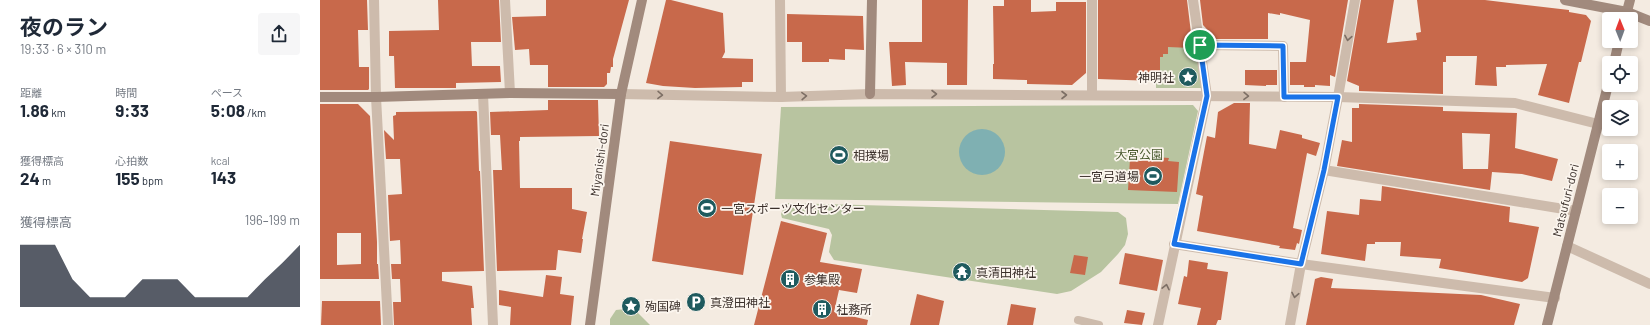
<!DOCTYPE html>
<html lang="ja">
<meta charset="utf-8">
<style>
:root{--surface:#fff;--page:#f6f6f7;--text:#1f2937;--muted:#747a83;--accent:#111827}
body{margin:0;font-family:Barlow,"Noto Sans JP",sans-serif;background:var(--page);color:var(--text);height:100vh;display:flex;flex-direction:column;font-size:15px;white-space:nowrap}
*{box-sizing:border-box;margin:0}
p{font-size:13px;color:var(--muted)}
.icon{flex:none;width:22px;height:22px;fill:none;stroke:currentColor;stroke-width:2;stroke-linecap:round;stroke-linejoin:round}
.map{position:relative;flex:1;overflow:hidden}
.side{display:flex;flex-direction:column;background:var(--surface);width:320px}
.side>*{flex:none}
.needle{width:26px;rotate:359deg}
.tools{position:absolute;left:1282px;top:12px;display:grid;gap:8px}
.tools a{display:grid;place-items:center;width:36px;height:36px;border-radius:4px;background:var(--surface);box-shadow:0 2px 6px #0003;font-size:20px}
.pin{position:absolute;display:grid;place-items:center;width:34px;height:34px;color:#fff;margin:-17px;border:2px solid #fff;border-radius:50%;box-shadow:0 1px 4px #0007}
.round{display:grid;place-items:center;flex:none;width:42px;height:42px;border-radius:4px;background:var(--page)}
.headline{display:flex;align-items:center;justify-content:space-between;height:68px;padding:0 20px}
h1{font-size:22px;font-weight:700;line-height:30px}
.stats{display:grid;grid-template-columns:repeat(3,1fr);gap:6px;height:68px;padding:4px 20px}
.stats div{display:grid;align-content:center}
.stats b{font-size:17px;font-weight:700}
.stats small{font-size:11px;font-weight:400}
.stats p{font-size:11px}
.chart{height:112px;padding:8px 20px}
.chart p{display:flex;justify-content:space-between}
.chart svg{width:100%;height:72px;margin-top:4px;fill:var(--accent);opacity:.7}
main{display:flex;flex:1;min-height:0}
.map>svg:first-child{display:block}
</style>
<main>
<section class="side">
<div class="headline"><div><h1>夜のラン</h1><p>19:33 · 6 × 310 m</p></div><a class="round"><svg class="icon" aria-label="share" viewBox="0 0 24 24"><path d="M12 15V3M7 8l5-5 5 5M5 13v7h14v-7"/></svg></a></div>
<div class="stats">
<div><p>距離</p><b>1.86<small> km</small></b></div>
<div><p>時間</p><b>9:33</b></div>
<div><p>ペース</p><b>5:08<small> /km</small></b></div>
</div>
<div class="stats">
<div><p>獲得標高</p><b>24<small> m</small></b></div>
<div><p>心拍数</p><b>155<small> bpm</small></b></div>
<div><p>kcal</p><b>143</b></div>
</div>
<div class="chart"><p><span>獲得標高</span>196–199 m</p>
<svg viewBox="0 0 160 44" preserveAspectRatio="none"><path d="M0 44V6L10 6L20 6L30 27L40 38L50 38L60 38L70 27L80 27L90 27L100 38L110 38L120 38L130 38L140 27L150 17L160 6V44z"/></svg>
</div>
</section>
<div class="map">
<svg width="1330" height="325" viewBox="0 0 1330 325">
<rect width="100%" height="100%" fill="#f4ebe1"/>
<g fill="#b8c4a0">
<polygon points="836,37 860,47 880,45 881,88 836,88"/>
<polygon points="873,105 878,111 858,204 455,199 461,107"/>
<polygon points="466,203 798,212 806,218 808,234 805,245 798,254 781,272 751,291 737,294 514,260 509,252 512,235 509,229 462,218 461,214"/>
<polygon points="305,309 315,310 330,325 290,325 290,319 296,310"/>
</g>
<circle fill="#7fb0b2" cx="662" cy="152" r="23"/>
<g fill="#c8694b" fill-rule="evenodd">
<polygon points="0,0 47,0 48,30 38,30 39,67 49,67 49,89 48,90 0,90"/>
<polygon points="118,0 179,0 181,42 151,42 152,66 180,66 181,82 136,83 136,88 75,88 74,56 69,56 69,31 119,30"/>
<polygon points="226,0 309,0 293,59 293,67 291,67 290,73 287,73 287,84 284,87 228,87 228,65 210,65 209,49 195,50 192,17 226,16"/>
<polygon points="346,0 351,0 403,13 405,52 402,58 433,59 433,82 422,82 422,87 375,88 343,86 326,83"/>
<polygon points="602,0 648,0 647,85 627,85 627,63 585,62 586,85 572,86 569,42 602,42"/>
<polygon points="684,0 711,0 711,12 736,11 736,2 766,2 766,73 752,85 707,84 707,80 673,79 673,64 674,64 673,6 684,6"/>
<polygon points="778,0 867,0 872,41 871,48 848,47 848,54 843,54 843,57 840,57 840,72 833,72 834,81 778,79"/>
<polygon points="880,0 1028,0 1015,77 1010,75 1010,86 995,85 995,87 984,87 984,85 970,85 970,62 986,62 990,20 960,13 960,15 948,13 948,39 896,39 883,25"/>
<polygon points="1041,0 1074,0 1067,43 1097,40 1096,33 1101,32 1097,0 1165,0 1249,10 1249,12 1266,15 1271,21 1261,62 1259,62 1249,103 1218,95 1227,64 1186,65 1186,67 1176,67 1177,86 1155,85 1157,56 1126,56 1126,62 1123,62 1123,94 1039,91 1039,86 1027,81"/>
<polygon points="467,14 543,16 544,50 525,49 525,60 509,59 509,62 482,62 482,42 467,42"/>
<polygon points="925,70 957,70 957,85 946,85 946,86 925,85"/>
<polygon points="228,100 278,100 279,136 200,137 200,141 199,141 200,188 252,188 252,209 267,212 262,239 263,239 261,253 238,250 236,270 177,271 173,170 182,170 180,135 171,135 170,112 228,110"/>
<polygon points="914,103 930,103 929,144 956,149 960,130 982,135 982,138 1000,143 996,156 987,153 973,228 982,230 979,244 977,243 975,250 959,248 960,246 877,231 883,196 876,194 887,136 895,138 898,112"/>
<path d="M 0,104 L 38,104 L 50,116 L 57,242 L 57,264 L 58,264 L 59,279 L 0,279 ZM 17,233 L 41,233 L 41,264 L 17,265 Z"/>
<path d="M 1039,104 L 1123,107 L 1123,111 L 1197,113 L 1195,148 L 1238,159 L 1232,181 L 1202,174 L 1172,172 L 1170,190 L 1017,166 L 1022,140 L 1032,142 L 1032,108 L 1039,108 ZM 1142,133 L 1170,134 L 1168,169 L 1143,169 Z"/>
<polygon points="156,111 157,112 159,171 160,171 164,271 122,272 122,281 152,286 154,308 151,308 152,325 74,325 73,302 81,302 80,279 72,279 71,264 81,264 80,240 70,241 68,195 82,194 80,159 66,159 64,130 74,140 73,116 76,115 76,112"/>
<polygon points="350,141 442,154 423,275 332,261"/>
<polygon points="836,157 849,158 848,161 859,162 857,192 808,190 810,159 836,160"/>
<polygon points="1062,186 1190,207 1189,222 1219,227 1208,278 1202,282 1119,268 1121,259 1080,256 1081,242 1055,242 1055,244 1047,244 1045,261 1001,254 1007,211 1039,215 1040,199 1061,201"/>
<polygon points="461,221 507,233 500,262 542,269 537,293 519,290 514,312 548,320 547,325 434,325"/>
<polygon points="805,253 843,260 837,291 799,284"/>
<polygon points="754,255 768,257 765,275 750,273"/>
<polygon points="869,260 888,263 887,269 908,272 901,320 898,320 896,325 877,325 881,308 858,304 864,276 867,277"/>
<polygon points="226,275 242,277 240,294 254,296 251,325 190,325 191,307 179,305 179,290 223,297"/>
<polygon points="1001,277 1013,279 1011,288 1161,295 1200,304 1194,325 986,325 995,279"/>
<polygon points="597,294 624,301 619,325 590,325"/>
<polygon points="2,301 60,301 61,325 1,325"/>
<polygon points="691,304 716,308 713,325 687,325"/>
<polygon points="807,310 825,313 822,325 804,323"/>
</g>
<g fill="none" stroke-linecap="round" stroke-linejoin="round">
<polyline stroke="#cdbbac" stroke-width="8" points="758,320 779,325"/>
<g stroke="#cdbbac" stroke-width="10">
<polyline points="54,0 56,97 68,325"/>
<polyline points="185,0 190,93"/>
<polyline points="460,0 461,97"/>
<polyline points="1035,0 1018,97 1195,103 1278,124"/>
<polyline points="880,45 963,46 964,97"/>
<polyline points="163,94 173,325"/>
<polyline points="301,94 461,97 550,94 1018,97 1004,170 981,264 970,325"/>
<polyline points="772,95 772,0"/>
<polyline points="1004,170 1256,211"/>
<polyline points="854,244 981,264 1235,298"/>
<polyline points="1247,246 1330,284"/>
<polyline points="838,325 887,96 873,0"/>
</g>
<g stroke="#a18a7d" stroke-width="10">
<polyline points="1245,0 1307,12 1330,21"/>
<polyline points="1305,19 1310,0"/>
<polyline points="1294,63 1299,41"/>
<polyline points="550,94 552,0"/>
<polyline points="0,97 56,97 190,93 301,94"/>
<polyline points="270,325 301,94 322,0"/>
<polyline points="1227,325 1289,81"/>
</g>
</g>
<defs><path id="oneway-chevron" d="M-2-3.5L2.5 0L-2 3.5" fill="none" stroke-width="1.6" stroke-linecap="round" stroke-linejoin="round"/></defs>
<g stroke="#7d6f65">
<use href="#oneway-chevron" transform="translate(1028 38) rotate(100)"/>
<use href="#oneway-chevron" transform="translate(614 94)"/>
<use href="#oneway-chevron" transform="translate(340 95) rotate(1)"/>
<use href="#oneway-chevron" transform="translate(744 95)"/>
<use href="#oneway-chevron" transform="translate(484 96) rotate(-2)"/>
<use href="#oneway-chevron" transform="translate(926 96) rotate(1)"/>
<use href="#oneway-chevron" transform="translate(846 287) rotate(-78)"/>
<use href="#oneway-chevron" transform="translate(975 295) rotate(101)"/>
</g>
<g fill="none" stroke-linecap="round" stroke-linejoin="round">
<defs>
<polygon id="route" points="880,45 963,46 964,97 1018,97 1004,170 981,264 854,244 887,96"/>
</defs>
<use href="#route" stroke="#fff" stroke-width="8"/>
<use href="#route" stroke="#1a73e8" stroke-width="5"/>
</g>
<defs>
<symbol id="sight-disc" viewBox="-11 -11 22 22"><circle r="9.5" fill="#1f5a5e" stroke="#fbf5ee"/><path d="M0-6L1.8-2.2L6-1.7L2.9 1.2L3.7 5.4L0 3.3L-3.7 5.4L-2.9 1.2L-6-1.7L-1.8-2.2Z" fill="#fff"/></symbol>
<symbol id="stadium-disc" viewBox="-11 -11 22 22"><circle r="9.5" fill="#1f5a5e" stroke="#fbf5ee"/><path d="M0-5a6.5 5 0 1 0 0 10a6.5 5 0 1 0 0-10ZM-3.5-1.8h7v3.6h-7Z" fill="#fff"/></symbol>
<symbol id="temple-disc" viewBox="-11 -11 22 22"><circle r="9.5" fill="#1f5a5e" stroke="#fbf5ee"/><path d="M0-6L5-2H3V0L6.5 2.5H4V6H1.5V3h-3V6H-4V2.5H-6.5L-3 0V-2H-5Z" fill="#fff"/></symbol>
<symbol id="building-disc" viewBox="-11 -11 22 22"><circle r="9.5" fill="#1f5a5e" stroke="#fbf5ee"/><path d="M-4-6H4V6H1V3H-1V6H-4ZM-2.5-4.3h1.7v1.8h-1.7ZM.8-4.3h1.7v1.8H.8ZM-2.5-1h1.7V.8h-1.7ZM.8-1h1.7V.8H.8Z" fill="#fff"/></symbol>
<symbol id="parking-disc" viewBox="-11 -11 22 22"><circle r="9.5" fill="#1f5a5e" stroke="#fbf5ee"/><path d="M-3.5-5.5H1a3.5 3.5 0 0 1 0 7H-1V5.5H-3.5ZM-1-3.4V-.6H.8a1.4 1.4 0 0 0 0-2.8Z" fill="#fff"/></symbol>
</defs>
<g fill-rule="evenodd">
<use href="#sight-disc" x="857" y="66" width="22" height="22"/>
<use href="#stadium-disc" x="508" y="144" width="22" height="22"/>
<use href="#stadium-disc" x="822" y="165" width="22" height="22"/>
<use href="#stadium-disc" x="376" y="197" width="22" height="22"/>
<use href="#temple-disc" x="631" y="261" width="22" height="22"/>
<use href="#building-disc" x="459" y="268" width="22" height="22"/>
<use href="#parking-disc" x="365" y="291" width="22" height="22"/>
<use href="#sight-disc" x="300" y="295" width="22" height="22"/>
<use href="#building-disc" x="491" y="298" width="22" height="22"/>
</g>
<g text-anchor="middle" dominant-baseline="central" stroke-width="3.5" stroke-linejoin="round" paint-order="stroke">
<g font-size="12" fill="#3b302b" stroke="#fbf5ee" text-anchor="start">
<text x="854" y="77" text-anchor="end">神明社</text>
<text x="533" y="155">相撲場</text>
<text x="819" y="176" text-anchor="end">一宮弓道場</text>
<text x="401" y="208">一宮スポーツ文化センター</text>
<text x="656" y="272">真清田神社</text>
<text x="484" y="279">参集殿</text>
<text x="390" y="302">真澄田神社</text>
<text x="325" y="306">殉国碑</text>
<text x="516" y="309">社務所</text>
</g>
<g font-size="12" fill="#4a5a2e" stroke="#fbf5ee">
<text x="819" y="154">大宮公園</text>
</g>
<g font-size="12" fill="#3b302b" stroke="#fbf5ee">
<text transform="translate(279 160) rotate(-82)">Miyanishi-dori</text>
<text transform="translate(1245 200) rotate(-76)">Matsufuri-dori</text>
</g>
</g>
</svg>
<div class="tools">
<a><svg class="needle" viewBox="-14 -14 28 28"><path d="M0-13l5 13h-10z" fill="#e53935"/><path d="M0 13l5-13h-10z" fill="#747a83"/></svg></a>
<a><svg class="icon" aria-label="locate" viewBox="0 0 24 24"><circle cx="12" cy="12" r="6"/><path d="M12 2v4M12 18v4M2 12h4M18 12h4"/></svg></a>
<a><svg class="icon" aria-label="layers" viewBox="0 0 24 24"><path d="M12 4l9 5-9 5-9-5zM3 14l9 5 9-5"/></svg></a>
<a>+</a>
<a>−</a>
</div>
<div class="pin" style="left:880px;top:45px;background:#1e9e55"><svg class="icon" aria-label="arrive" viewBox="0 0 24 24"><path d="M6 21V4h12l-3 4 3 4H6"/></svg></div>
</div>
</main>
